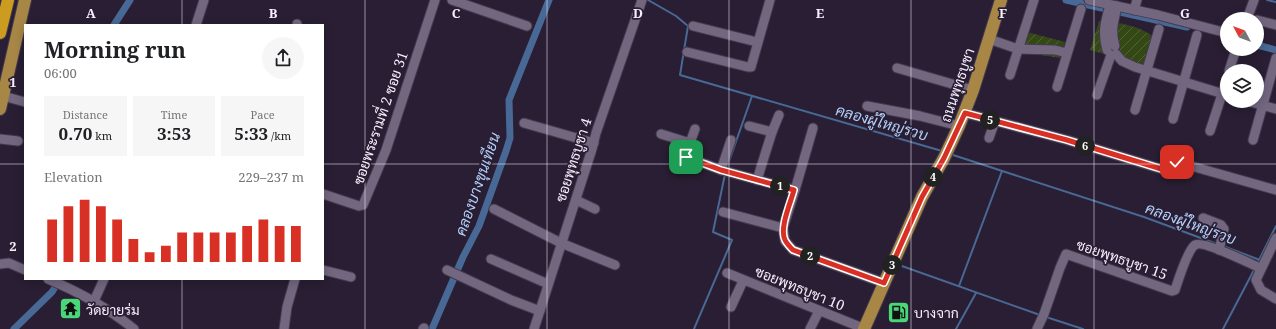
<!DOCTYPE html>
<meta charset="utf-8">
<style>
:root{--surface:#fff;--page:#f6f6f6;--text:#202124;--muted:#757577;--accent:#d93025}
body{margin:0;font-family:"Noto Serif",Sarabun,serif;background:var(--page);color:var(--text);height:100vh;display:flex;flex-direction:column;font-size:15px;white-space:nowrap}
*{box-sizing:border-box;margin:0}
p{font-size:13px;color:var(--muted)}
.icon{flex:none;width:22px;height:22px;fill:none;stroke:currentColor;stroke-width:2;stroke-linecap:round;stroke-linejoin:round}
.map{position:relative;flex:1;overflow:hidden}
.drawer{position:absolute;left:24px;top:24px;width:300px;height:256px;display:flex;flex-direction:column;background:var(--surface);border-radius:0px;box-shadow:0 2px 10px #0003}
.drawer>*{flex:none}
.needle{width:26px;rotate:311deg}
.fabs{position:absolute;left:1220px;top:12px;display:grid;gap:8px}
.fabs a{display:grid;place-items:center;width:44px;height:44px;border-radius:50%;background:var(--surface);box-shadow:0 2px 10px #0003;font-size:20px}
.pin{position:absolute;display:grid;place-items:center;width:34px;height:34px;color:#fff;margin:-17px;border-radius:8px;box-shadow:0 2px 6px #0006}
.km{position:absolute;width:20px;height:20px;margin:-10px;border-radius:50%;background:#222;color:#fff;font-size:11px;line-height:20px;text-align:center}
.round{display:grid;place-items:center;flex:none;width:42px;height:42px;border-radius:21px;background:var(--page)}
.headline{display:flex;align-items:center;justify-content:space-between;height:68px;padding:0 20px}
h1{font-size:22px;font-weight:700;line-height:30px}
.figures{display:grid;grid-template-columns:repeat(3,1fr);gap:6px;height:68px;padding:4px 20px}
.figures div{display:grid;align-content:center;border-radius:0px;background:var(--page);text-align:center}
.figures b{font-size:17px;font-weight:700}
.figures small{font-size:11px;font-weight:400}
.figures p{font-size:11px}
.chart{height:112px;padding:8px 20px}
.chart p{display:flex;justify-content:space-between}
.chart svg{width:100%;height:72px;margin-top:4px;stroke:var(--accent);stroke-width:6}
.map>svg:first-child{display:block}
</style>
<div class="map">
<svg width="1276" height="329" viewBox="0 0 1276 329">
<defs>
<pattern id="garden-furrows" width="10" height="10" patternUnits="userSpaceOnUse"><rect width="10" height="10" fill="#334815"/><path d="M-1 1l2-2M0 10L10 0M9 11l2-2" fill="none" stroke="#516338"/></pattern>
</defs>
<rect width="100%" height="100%" fill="#291e33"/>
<g fill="url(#garden-furrows)">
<path d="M 1099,21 C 1118,22 1140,26 1154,37 L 1146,66 L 1090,50 Z"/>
<polygon points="1027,32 1065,42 1060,58 1022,52"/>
</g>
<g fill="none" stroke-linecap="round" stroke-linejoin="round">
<g stroke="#486895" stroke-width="2">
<polyline points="648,0 676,16 688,26 680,75 942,151"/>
<polyline points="1267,0 1276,2"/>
<polyline points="950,154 1144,217 1217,244"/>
<polyline points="726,170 752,96"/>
<polyline points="1223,246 1260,260"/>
<polyline points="1257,264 1276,226"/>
<polyline points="899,265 1040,315"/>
<polyline points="959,286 1002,171"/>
<polyline points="1046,317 1083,329"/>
<polyline points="694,329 732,240 713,232 725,174"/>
<polyline points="956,329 976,293"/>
<polyline points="1223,329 1255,268"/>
</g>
<g stroke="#486895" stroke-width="7">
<polyline points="1066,0 1187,27"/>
<polyline points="114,25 130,0"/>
<polyline points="1257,45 1276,50"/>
<polyline points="14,329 52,292 60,279"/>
<polyline points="432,329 463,257 479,226 506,151 510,138 509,100 549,0"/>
</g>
<defs>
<g id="minor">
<polyline points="452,0 527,26"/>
<polyline points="1089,0 1158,15 1227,33"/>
<polyline points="1134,10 1137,0"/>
<polyline points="1247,19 1254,0"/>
<polyline points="1257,20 1276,25"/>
<polyline points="196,25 204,0"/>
<polyline points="297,25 297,24"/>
<polyline points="693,26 757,42"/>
<polyline points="989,39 1018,49 1055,50 1067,53"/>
<path d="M 1115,46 C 1110,30 1114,22 1117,6"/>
<path d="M 1107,50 C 1102,32 1105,23 1110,5"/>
<polyline points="687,52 748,67 751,67 770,0"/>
<polyline points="1116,54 1122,61 1135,67 1227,95"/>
<polyline points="897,68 973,90"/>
<polyline points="1229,71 1236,49"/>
<polyline points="1010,75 1034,0"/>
<polyline points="1057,87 1081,9"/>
<polyline points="1097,95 1111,55"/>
<polyline points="3,96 25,102"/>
<polyline points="1247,101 1276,109"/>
<polyline points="867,106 920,116 959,126"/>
<polyline points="1135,110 1159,29"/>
<polyline points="965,113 1067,140 1168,171 1177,162 1276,190"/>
<polyline points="1173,119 1197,35"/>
<polyline points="524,123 594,143"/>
<polyline points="749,126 772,132"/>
<polyline points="695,129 686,154 687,157 721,170 795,190 783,228 785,241 793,250 884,283"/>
<polyline points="1210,131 1227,79"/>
<polyline points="661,134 690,143"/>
<polyline points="989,138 995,121"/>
<polyline points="0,139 18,141"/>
<polyline points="1253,140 1276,58"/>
<polyline points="721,170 731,140"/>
<polyline points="757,180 772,132 779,115"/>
<polyline points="795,190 813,128"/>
<polyline points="323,194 359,206 363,205 386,150 435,0"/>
<polyline points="576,200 595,209"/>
<polyline points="494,209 561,243 615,265"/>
<polyline points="723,212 783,228"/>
<polyline points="1203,218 1221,225 1224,229 1219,250"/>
<polyline points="1276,238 1256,280 1261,290 1276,299"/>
<polyline points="491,259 548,284"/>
<polyline points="0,264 9,263 25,270"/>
<polyline points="323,270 351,277"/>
<polyline points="447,270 511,300 540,311"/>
<polyline points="727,273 865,329"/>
<path d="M 48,279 C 79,292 108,308 134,329"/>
<polyline points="94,301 104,279"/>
<polyline points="731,307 743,281"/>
<polyline points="284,329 287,307 295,279"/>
<polyline points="423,329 424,328"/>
<polyline points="534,329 592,149 596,133 642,0"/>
<polyline points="810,329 819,311"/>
<path d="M 1037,329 L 1044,314 L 1060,268 L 1066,254 L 1172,291 L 1175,290 C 1178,281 1188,249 1195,245 C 1202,240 1247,262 1256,266 L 1260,269"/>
</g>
<g id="major">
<polyline points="0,109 25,0"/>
<polyline points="864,329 922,197 944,158 959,126 973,90 1001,0"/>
</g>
<polyline id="highway" points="0,33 8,0"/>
</defs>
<use href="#minor" stroke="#433a4c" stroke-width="11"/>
<use href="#major" stroke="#433a4c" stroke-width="14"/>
<use href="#highway" stroke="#433a4c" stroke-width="14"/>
<use href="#minor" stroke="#736780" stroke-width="9"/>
<use href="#major" stroke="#a88746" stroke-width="12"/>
<use href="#highway" stroke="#cc9c20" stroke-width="12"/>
</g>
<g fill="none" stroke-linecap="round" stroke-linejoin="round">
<defs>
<path id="route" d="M 686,157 L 721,170 L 794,190 C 791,202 779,228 785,240 C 787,244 790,247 793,250 L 884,283 L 922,197 L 944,158 L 965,113 L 1067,140 L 1168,171 L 1177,162"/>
</defs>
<use href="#route" stroke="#fff" stroke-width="8"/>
<use href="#route" stroke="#d93025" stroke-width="5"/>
</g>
<path fill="none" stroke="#f5eefd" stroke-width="1" stroke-opacity="0.55" d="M 182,0 L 182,25M 365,0 L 365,329M 547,0 L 547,329M 729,0 L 729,329M 911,0 L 911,329M 1094,0 L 1094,329M 0,164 L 25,164M 323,164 L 1276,164M 182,279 L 182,329"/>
<defs>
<symbol id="temple-square" viewBox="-11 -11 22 22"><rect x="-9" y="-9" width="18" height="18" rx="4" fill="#4ad778" stroke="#291e33"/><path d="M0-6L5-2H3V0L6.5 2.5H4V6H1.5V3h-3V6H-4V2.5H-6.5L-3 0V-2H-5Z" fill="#111"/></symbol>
<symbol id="fuel-square" viewBox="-11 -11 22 22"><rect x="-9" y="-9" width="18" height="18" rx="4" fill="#4ad778" stroke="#291e33"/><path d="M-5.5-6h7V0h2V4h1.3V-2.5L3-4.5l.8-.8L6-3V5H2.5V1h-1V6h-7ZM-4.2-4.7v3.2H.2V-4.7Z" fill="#111"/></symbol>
</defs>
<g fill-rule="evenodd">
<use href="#temple-square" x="58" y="296" width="25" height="25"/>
<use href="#fuel-square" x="886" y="300" width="25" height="25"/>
</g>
<g text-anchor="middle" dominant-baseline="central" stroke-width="3.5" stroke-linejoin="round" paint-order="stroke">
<g font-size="14" fill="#f5eefd" stroke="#291e33">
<text transform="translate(957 85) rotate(-71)">ถนนพุทธบูชา</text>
<text transform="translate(380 118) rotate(-71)">ซอยพระรามที่ 2 ซอย 31</text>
<text transform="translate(573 160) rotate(-72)">ซอยพุทธบูชา 4</text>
<text transform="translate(1122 259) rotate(19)">ซอยพุทธบูชา 15</text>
<text transform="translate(800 288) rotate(22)">ซอยพุทธบูชา 10</text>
</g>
<g font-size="14" fill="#f5eefd" stroke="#291e33" text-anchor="start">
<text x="86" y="309">วัดยายร่ม</text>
<text x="914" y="312">บางจาก</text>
</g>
<g font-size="15" font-style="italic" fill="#b4d1fb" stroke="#291e33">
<text transform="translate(882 122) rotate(16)">คลองผู้ใหญ่รวบ</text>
<text transform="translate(477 184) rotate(-71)">คลองบางขุนเทียน</text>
<text transform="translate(1191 223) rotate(20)">คลองผู้ใหญ่รวบ</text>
</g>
</g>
<g font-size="13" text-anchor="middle" font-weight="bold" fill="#f5eefd" stroke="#291e33" stroke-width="3.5" stroke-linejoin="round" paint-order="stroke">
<text x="91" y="18">A</text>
<text x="273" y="18">B</text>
<text x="456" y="18">C</text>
<text x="638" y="18">D</text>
<text x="820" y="18">E</text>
<text x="1003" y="18">F</text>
<text x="1185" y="18">G</text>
<text x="13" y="87">1</text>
<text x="13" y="251">2</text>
</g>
</svg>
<div class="fabs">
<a><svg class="needle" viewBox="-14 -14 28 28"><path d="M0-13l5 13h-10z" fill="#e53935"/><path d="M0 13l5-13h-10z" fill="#757577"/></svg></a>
<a><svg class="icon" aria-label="layers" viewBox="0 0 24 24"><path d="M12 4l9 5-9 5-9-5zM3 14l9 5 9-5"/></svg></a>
</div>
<div class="pin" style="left:686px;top:157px;background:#1e9e55"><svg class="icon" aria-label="arrive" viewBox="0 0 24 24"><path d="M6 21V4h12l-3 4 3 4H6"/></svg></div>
<div class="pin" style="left:1177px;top:162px;background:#d93025"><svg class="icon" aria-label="check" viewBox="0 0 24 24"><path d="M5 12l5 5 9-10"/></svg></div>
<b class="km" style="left:780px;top:186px">1</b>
<b class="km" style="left:810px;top:256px">2</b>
<b class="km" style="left:892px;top:265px">3</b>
<b class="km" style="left:933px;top:177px">4</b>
<b class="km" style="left:990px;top:120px">5</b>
<b class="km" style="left:1085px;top:146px">6</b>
<section class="drawer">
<div class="headline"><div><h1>Morning run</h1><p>06:00</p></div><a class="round"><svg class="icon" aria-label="share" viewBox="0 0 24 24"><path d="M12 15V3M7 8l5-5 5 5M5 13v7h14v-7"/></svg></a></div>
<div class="figures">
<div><p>Distance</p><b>0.70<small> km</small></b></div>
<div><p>Time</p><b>3:53</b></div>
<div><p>Pace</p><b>5:33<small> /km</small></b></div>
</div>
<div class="chart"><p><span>Elevation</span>229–237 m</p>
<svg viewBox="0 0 160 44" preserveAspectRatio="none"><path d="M5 44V18M15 44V10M25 44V6M35 44V10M45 44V18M55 44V30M65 44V38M75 44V34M85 44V26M95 44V26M105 44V26M115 44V26M125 44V22M135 44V18M145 44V22M155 44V22"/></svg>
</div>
</section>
</div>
